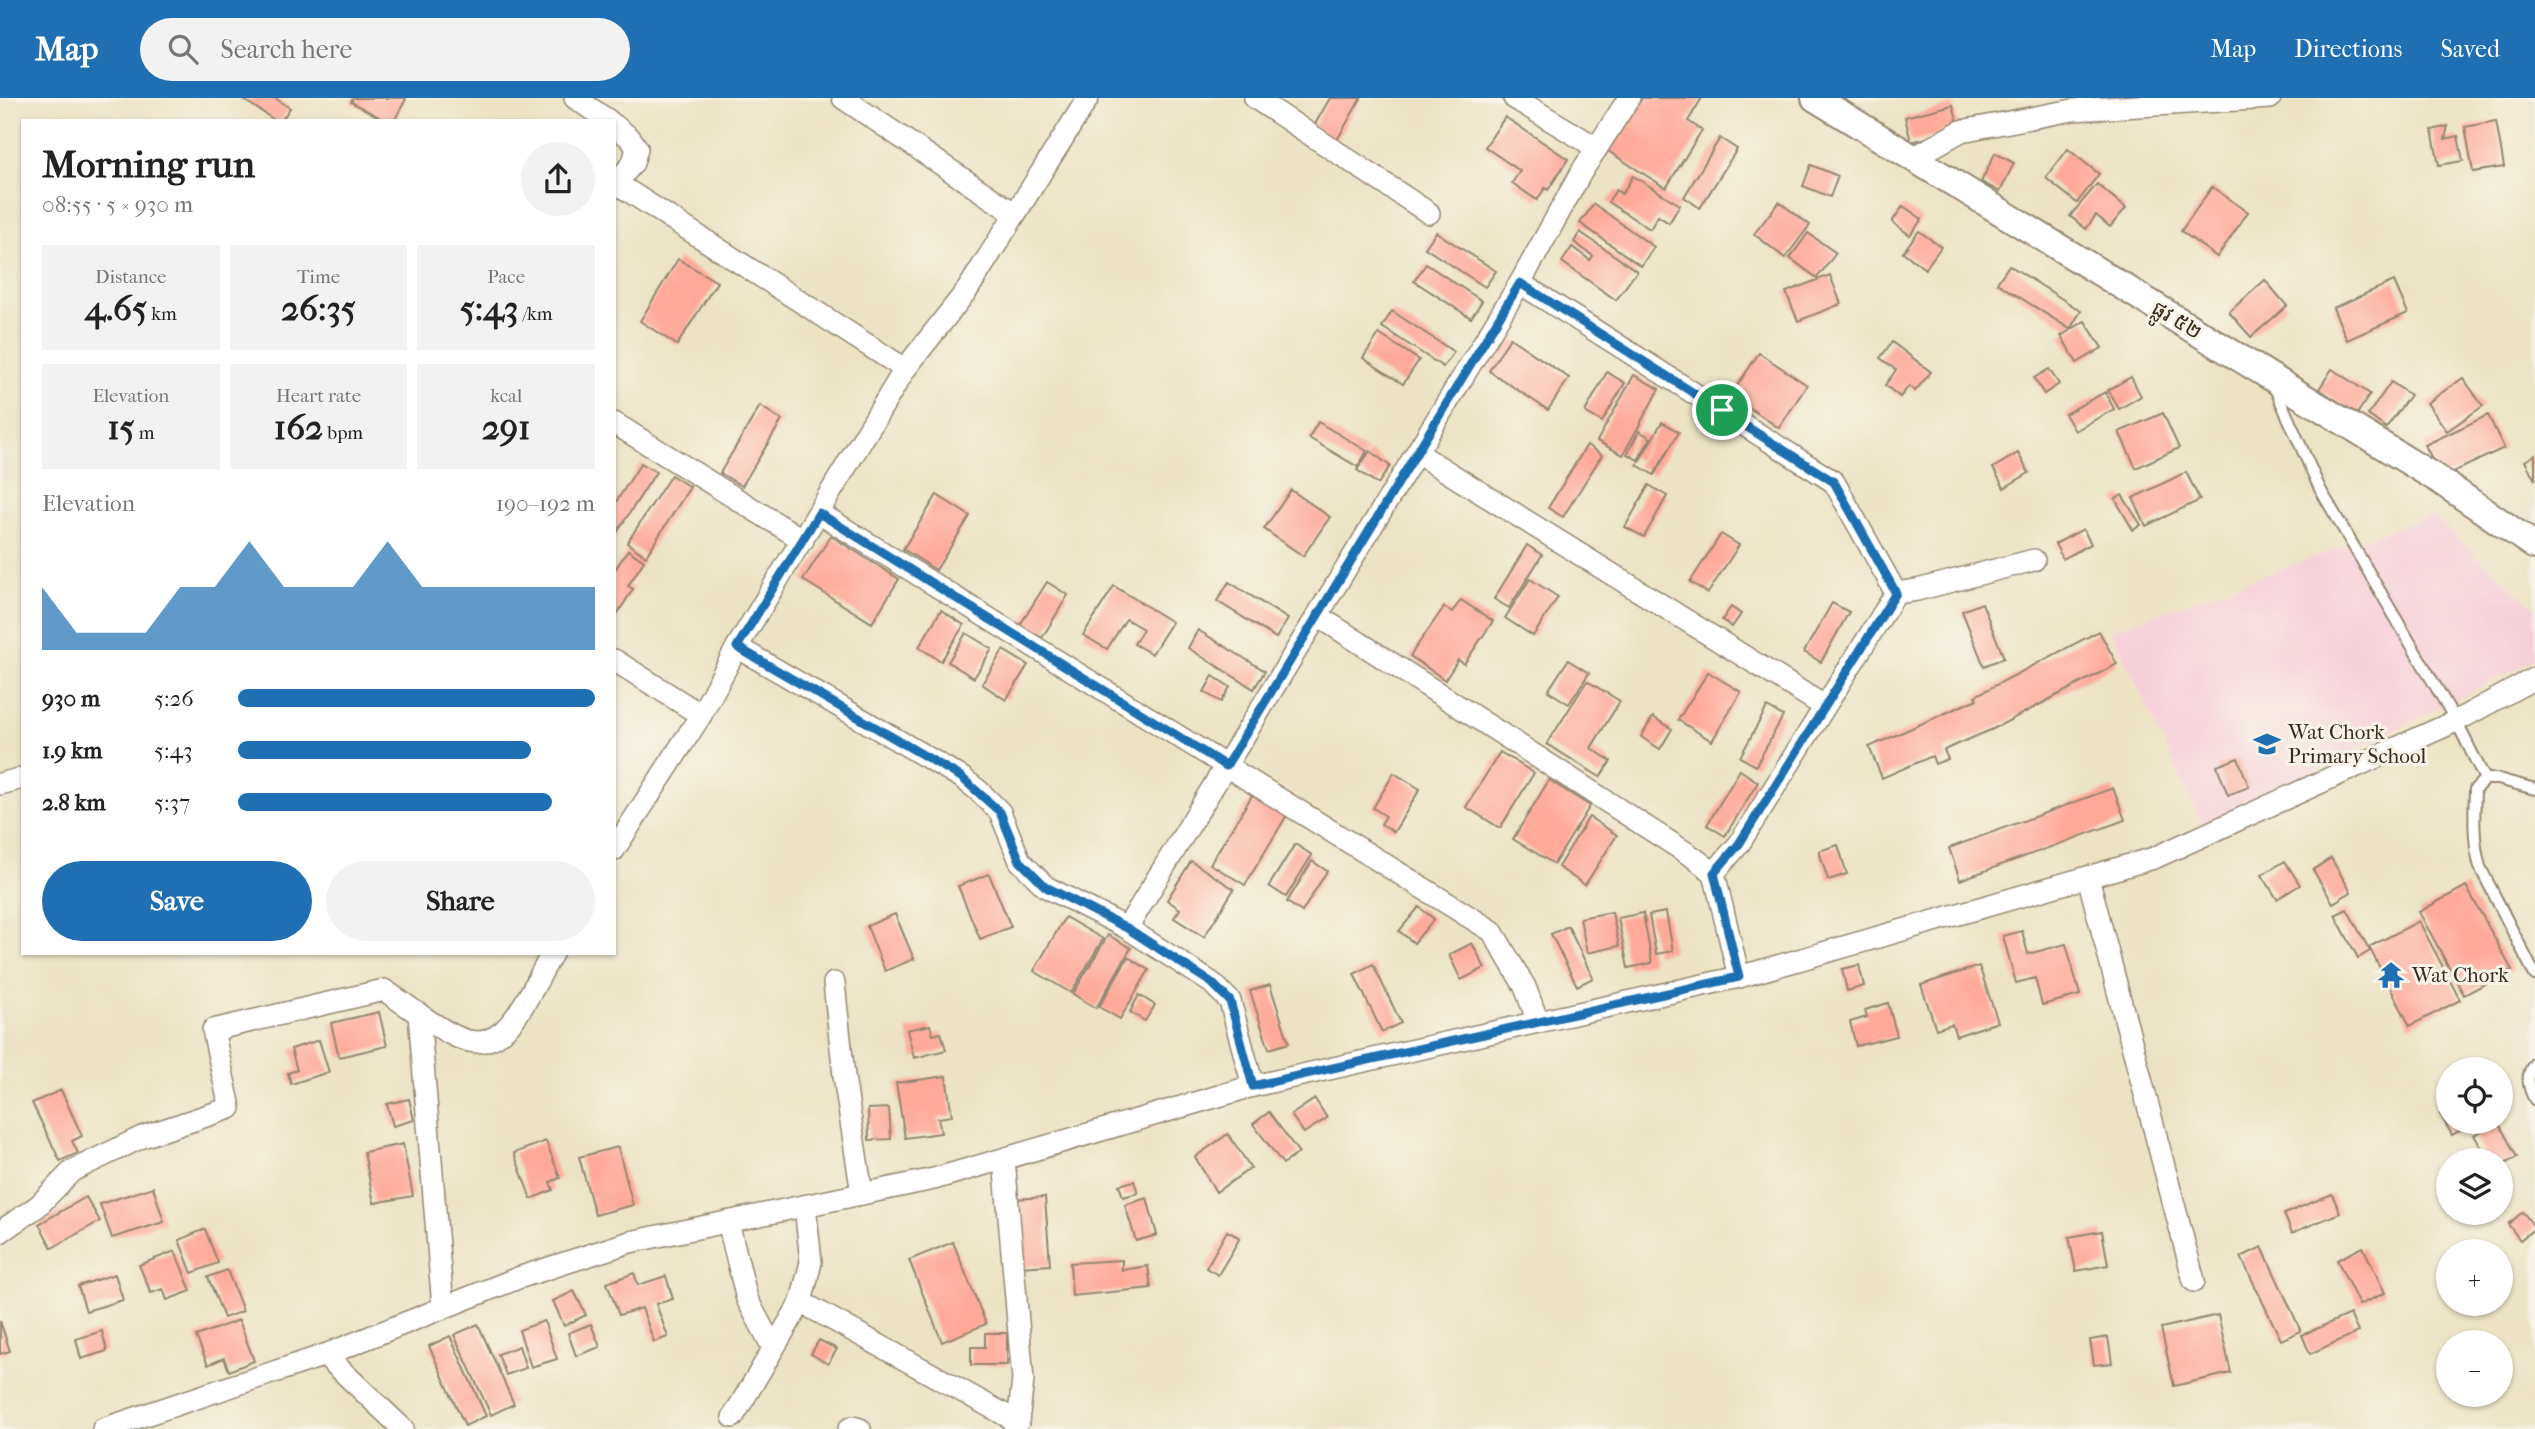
<!DOCTYPE html>
<meta charset="utf-8">
<style>
:root{--surface:#fff;--page:#f2f2f2;--text:#222;--muted:#767676;--accent:#1f6fb2}
body{margin:0;font-family:"IM FELL French Canon","Noto Sans Khmer",serif;background:var(--page);color:var(--text);height:100vh;display:flex;flex-direction:column;font-size:26px;white-space:nowrap}
*{box-sizing:border-box;margin:0}
p{font-size:23px;color:var(--muted)}
.icon{flex:none;width:38px;height:38px;fill:none;stroke:currentColor;stroke-width:2;stroke-linecap:round;stroke-linejoin:round}
.map{position:relative;flex:1;overflow:hidden}
.sheet{position:absolute;left:21px;top:21px;width:595px;height:836px;display:flex;flex-direction:column;background:var(--surface);border-radius:0px;box-shadow:0 2px 5px #0004}
.sheet>*{flex:none}
.tools{position:absolute;left:2436px;top:959px;display:grid;gap:14px}
.tools a{display:grid;place-items:center;width:77px;height:77px;border-radius:50%;background:var(--surface);box-shadow:0 2px 5px #0004;font-size:35px}
.pin{position:absolute;display:grid;place-items:center;width:60px;height:60px;color:#fff;margin:-30px;border:4px solid #fff;border-radius:50%;box-shadow:0 2px 7px #0007}
.round{display:grid;place-items:center;flex:none;width:74px;height:74px;border-radius:37px;background:var(--page)}
.headline{display:flex;align-items:center;justify-content:space-between;height:119px;padding:0 21px}
h1{font-size:38px;font-weight:700;line-height:52px}
.stats{display:grid;grid-template-columns:repeat(3,1fr);gap:10px;height:119px;padding:7px 21px}
.stats div{display:grid;align-content:center;border-radius:0px;background:var(--page);text-align:center}
.stats b{font-size:35px;font-weight:700}
.stats small{font-size:19px;font-weight:400}
.stats p{font-size:19px}
.chart{height:196px;padding:14px 21px}
.chart p{display:flex;justify-content:space-between}
.chart svg{width:100%;height:126px;margin-top:7px;fill:var(--accent);opacity:.7}
.primary-button{display:flex;gap:14px;margin-top:auto;padding:14px 21px}
.primary-button a{flex:1;height:80px;border-radius:42px;background:var(--accent);color:#fff;font-size:28px;font-weight:700;line-height:80px;text-align:center}
.primary-button a+a{background:var(--page);color:var(--text)}
ul{padding:0 21px;list-style:none;font-size:23px}
li{display:grid;grid-template-columns:112px 84px 1fr;align-items:center;height:52px}
li i{height:18px;border-radius:9px;background:var(--accent)}
header{display:flex;align-items:center;gap:42px;box-sizing:border-box;height:98px;padding:0 35px;background:var(--accent);color:#fff}
header strong{font-size:33px}
nav{display:flex;gap:38px;margin-inline-start:auto;font-size:24px}
.search{width:490px;height:63px;background:var(--page);display:flex;align-items:center;gap:18px;box-sizing:border-box;padding:0 24px;border-radius:38px;color:var(--muted);font-size:26px}
.map>svg:first-child{display:block}
</style>
<header>
<strong>Map</strong>
<div class="search"><svg class="icon" aria-label="search" viewBox="0 0 24 24"><circle cx="10" cy="10" r="6"/><path d="M15 15l6 6"/></svg>Search here</div>
<nav><a>Map</a><a>Directions</a><a>Saved</a></nav>
</header>
<div class="map">
<svg width="2535" height="1331" viewBox="0 0 2535 1331">
<rect width="100%" height="100%" fill="#f7f3e8"/>
<filter id="ink" filterUnits="userSpaceOnUse"><feTurbulence type="fractalNoise" baseFrequency=".0143" numOctaves="2"/><feDisplacementMap in="SourceGraphic" scale="14" xChannelSelector="R" yChannelSelector="G"/><feConvolveMatrix kernelMatrix="1 2 1 2 8 2 1 2 1" color-interpolation-filters="sRGB"/></filter>
<filter id="wash" filterUnits="userSpaceOnUse"><feTurbulence type="fractalNoise" baseFrequency=".00686" numOctaves="4" result="noise"/><feDisplacementMap in="SourceGraphic" scale="28" xChannelSelector="R" yChannelSelector="G"/><feGaussianBlur stdDeviation="1.57" result="paint"/><feColorMatrix in="noise" values="0 0 0 0 0 0 0 0 0 0 0 0 0 0 0 0 0 1.4 0 .05"/><feComposite in="paint" operator="in"/></filter>
<g filter="url(#wash)">
<rect width="100%" height="100%" fill="#ece3c4"/>
<polygon fill="#f6cfd9" points="2432,417 2535,510 2535,561 2204,730 2111,532"/>
<g id="blocks">
<g fill="#ffa998">
<polygon points="241,0 275,0 290,10 281,23 276,23"/>
<polygon points="353,0 404,0 406,1 394,23 386,23 351,4"/>
<polygon points="1330,0 1361,0 1337,42 1314,28"/>
<polygon points="1642,0 1702,0 1688,23 1702,32 1666,90 1608,53"/>
<polygon points="1953,7 1960,32 1911,44 1905,19"/>
<polygon points="1505,19 1568,61 1548,92 1545,90 1537,102 1512,85 1520,73 1485,49"/>
<polygon points="2496,23 2504,69 2473,74 2465,29"/>
<polygon points="2448,28 2445,41 2458,38 2463,63 2439,67 2432,32"/>
<polygon points="1720,40 1737,51 1700,110 1684,99"/>
<polygon points="2068,51 2099,76 2077,105 2046,80"/>
<polygon points="1995,55 2014,65 2000,94 1981,84"/>
<polygon points="1811,67 1838,78 1830,99 1803,88"/>
<polygon points="1633,78 1680,107 1669,125 1658,118 1650,131 1608,104 1616,92 1622,96"/>
<polygon points="2097,86 2126,110 2110,129 2096,117 2086,131 2070,118"/>
<polygon points="2212,89 2248,114 2217,159 2181,133"/>
<polygon points="1779,104 1810,127 1785,160 1754,136"/>
<polygon points="1594,106 1654,149 1641,168 1580,125"/>
<polygon points="1903,108 1922,121 1910,137 1892,124"/>
<polygon points="1919,133 1941,149 1925,171 1903,154"/>
<polygon points="1436,134 1496,173 1485,189 1425,150"/>
<polygon points="1580,134 1637,173 1616,202 1562,164 1572,149 1590,162 1593,158 1574,144"/>
<polygon points="1808,135 1836,155 1817,180 1790,160"/>
<polygon points="678,161 717,184 677,247 640,223"/>
<polygon points="1426,166 1482,203 1471,220 1414,183"/>
<polygon points="2009,167 2081,213 2070,231 1997,185"/>
<polygon points="1830,177 1841,206 1798,223 1786,194"/>
<polygon points="2265,182 2287,208 2251,239 2229,214"/>
<polygon points="2394,183 2408,215 2347,242 2333,210"/>
<polygon points="1392,213 1454,254 1443,269 1382,229"/>
<polygon points="2085,223 2102,250 2077,265 2061,238"/>
<polygon points="1379,236 1419,262 1403,286 1363,260"/>
<polygon points="1510,240 1569,280 1548,312 1489,273"/>
<polygon points="1892,244 1931,274 1915,293 1909,288 1900,299 1885,287 1896,272 1880,260"/>
<polygon points="1759,255 1807,287 1779,330 1731,297"/>
<polygon points="2049,271 2059,286 2044,296 2034,280"/>
<polygon points="2332,271 2370,296 2357,316 2319,291"/>
<polygon points="1607,274 1625,285 1602,324 1585,314"/>
<polygon points="1634,277 1659,291 1623,357 1597,343"/>
<polygon points="2131,279 2141,298 2119,311 2108,292"/>
<polygon points="2463,280 2483,308 2447,333 2427,305"/>
<polygon points="2391,284 2410,297 2386,330 2368,317"/>
<polygon points="2105,294 2114,311 2075,333 2065,316"/>
<polygon points="760,308 782,322 742,388 720,375"/>
<polygon points="2163,315 2179,350 2136,370 2119,334"/>
<polygon points="2488,317 2504,350 2441,380 2425,347"/>
<polygon points="1318,324 1367,353 1358,369 1309,340"/>
<polygon points="1662,324 1679,334 1654,377 1637,367"/>
<polygon points="1639,333 1651,340 1638,362 1627,356"/>
<polygon points="1587,347 1602,357 1563,419 1548,410"/>
<polygon points="1370,353 1390,368 1378,386 1357,372"/>
<polygon points="2018,355 2029,375 2004,390 1993,370"/>
<polygon points="2535,357 2535,382 2525,363"/>
<polygon points="641,365 656,374 614,439 614,407"/>
<polygon points="2186,374 2200,402 2146,428 2133,400"/>
<polygon points="671,377 690,389 646,458 627,445"/>
<polygon points="1649,387 1667,398 1644,439 1625,429"/>
<polygon points="1291,392 1330,419 1303,458 1264,431"/>
<polygon points="937,397 970,418 936,472 903,451"/>
<polygon points="2122,397 2141,427 2133,432 2115,401"/>
<polygon points="2083,431 2091,446 2063,461 2055,446"/>
<polygon points="1721,436 1739,447 1708,495 1690,484"/>
<polygon points="831,438 899,481 872,525 803,482"/>
<polygon points="1527,447 1542,457 1509,510 1494,501"/>
<polygon points="628,452 644,463 628,488 633,491 614,521 614,473"/>
<polygon points="1530,481 1558,499 1533,538 1505,520"/>
<polygon points="1047,484 1068,497 1042,540 1020,527"/>
<polygon points="1229,484 1288,521 1276,540 1217,503"/>
<polygon points="1114,488 1172,524 1152,556 1134,546 1143,531 1126,521 1107,551 1083,537"/>
<polygon points="1461,502 1493,523 1464,566 1458,562 1445,582 1410,558 1444,509 1452,514"/>
<polygon points="1832,505 1849,514 1821,564 1804,554"/>
<polygon points="1982,505 2004,560 1984,568 1962,513"/>
<polygon points="1731,509 1741,516 1732,529 1722,522"/>
<polygon points="941,512 964,527 941,563 919,549"/>
<polygon points="1198,532 1265,573 1254,591 1188,550"/>
<polygon points="2099,533 2117,566 1993,631 1944,652 1948,661 1935,666 1932,658 1882,680 1869,649 1977,601 1975,598"/>
<polygon points="966,535 992,551 974,580 948,564"/>
<polygon points="1003,552 1028,567 1006,602 982,586"/>
<polygon points="1568,562 1589,575 1569,606 1548,593"/>
<polygon points="1708,574 1741,594 1712,643 1678,622"/>
<polygon points="1213,578 1230,589 1221,604 1204,594"/>
<polygon points="1587,583 1620,603 1591,650 1611,663 1600,679 1547,646"/>
<polygon points="1767,609 1783,618 1756,668 1740,659"/>
<polygon points="1653,619 1672,631 1660,651 1641,639"/>
<polygon points="1500,654 1534,675 1500,730 1466,709"/>
<polygon points="2238,660 2249,689 2228,697 2217,668"/>
<polygon points="1740,672 1758,684 1725,738 1707,727"/>
<polygon points="1394,675 1420,691 1394,734 1381,726 1386,718 1373,710"/>
<polygon points="1549,682 1590,708 1554,766 1513,741"/>
<polygon points="2113,690 2125,722 1960,782 1949,750"/>
<polygon points="1253,696 1287,717 1245,787 1210,766"/>
<polygon points="1589,719 1617,737 1585,787 1558,769"/>
<polygon points="1295,746 1312,757 1286,799 1269,788"/>
<polygon points="1838,747 1847,776 1828,782 1819,753"/>
<polygon points="2331,760 2351,794 2333,805 2313,772"/>
<polygon points="1191,763 1234,791 1204,839 1174,820 1180,811 1167,802"/>
<polygon points="1312,763 1327,773 1302,814 1287,804"/>
<polygon points="2285,763 2300,787 2277,801 2262,777"/>
<polygon points="989,776 1011,829 980,841 958,788"/>
<polygon points="2466,788 2512,872 2464,897 2419,814"/>
<polygon points="1419,809 1434,821 1414,845 1399,833"/>
<polygon points="2347,811 2370,853 2358,860 2335,817"/>
<polygon points="1612,814 1619,848 1587,855 1580,820"/>
<polygon points="1666,814 1673,853 1656,856 1649,817"/>
<polygon points="1643,815 1652,865 1628,870 1618,820"/>
<polygon points="895,816 914,861 885,873 867,828"/>
<polygon points="1065,819 1103,841 1071,895 1034,873"/>
<polygon points="2419,823 2460,902 2410,928 2369,849"/>
<polygon points="1568,828 1593,880 1577,888 1551,836"/>
<polygon points="2022,833 2028,856 2066,846 2080,897 2042,907 2035,880 2016,885 2003,838"/>
<polygon points="1108,837 1131,850 1096,910 1073,896"/>
<polygon points="1472,845 1485,870 1461,882 1449,857"/>
<polygon points="1128,859 1149,872 1120,921 1099,909"/>
<polygon points="1373,866 1401,925 1382,934 1354,876"/>
<polygon points="1859,867 1864,888 1847,893 1842,871"/>
<polygon points="1979,868 1998,924 1956,938 1952,926 1936,931 1921,887"/>
<polygon points="1270,887 1289,945 1269,951 1250,893"/>
<polygon points="1139,897 1155,907 1145,923 1130,914"/>
<polygon points="1888,905 1897,938 1856,948 1850,924 1867,919 1865,912"/>
<polygon points="379,914 387,948 339,959 331,925"/>
<polygon points="930,927 933,937 941,935 946,952 914,960 907,932"/>
<polygon points="319,942 329,974 291,986 288,975 297,972 291,951"/>
<polygon points="946,978 952,1018 938,1020 941,1035 905,1040 896,985"/>
<polygon points="61,992 82,1038 72,1043 78,1055 60,1063 32,1005"/>
<polygon points="409,1001 414,1022 393,1028 387,1006"/>
<polygon points="1315,1001 1327,1020 1304,1035 1291,1017"/>
<polygon points="889,1010 891,1041 869,1042 868,1011"/>
<polygon points="2448,1011 2448,1024 2474,1024 2452,1037 2440,1016"/>
<polygon points="1269,1014 1299,1055 1283,1066 1253,1026"/>
<polygon points="2498,1024 2517,1059 2501,1068 2501,1062 2488,1062 2474,1037"/>
<polygon points="1228,1036 1251,1070 1216,1094 1195,1059"/>
<polygon points="546,1043 560,1080 550,1084 553,1092 531,1101 514,1055"/>
<polygon points="403,1046 413,1098 374,1105 364,1054"/>
<polygon points="618,1049 633,1107 595,1117 579,1059"/>
<polygon points="1134,1083 1138,1095 1123,1099 1119,1087"/>
<polygon points="153,1089 164,1124 112,1140 100,1106"/>
<polygon points="2332,1096 2340,1115 2292,1135 2284,1116"/>
<polygon points="86,1099 100,1123 52,1150 39,1126"/>
<polygon points="1045,1099 1050,1167 1020,1169 1015,1101"/>
<polygon points="1147,1100 1157,1137 1136,1143 1125,1107"/>
<polygon points="2523,1114 2535,1130 2520,1142 2508,1126"/>
<polygon points="205,1131 218,1165 192,1175 179,1142"/>
<polygon points="1227,1133 1240,1140 1218,1177 1206,1170"/>
<polygon points="2102,1133 2108,1167 2076,1173 2069,1139"/>
<polygon points="953,1144 986,1226 942,1244 909,1162"/>
<polygon points="2262,1149 2301,1233 2281,1242 2241,1159"/>
<polygon points="2363,1149 2385,1195 2359,1207 2337,1162"/>
<polygon points="175,1153 191,1193 167,1202 163,1191 151,1195 139,1167"/>
<polygon points="1122,1162 1122,1172 1148,1168 1151,1190 1072,1198 1070,1165"/>
<polygon points="227,1172 243,1213 224,1220 208,1179"/>
<polygon points="634,1175 638,1187 666,1178 673,1201 656,1206 668,1239 654,1244 642,1210 619,1217 607,1185"/>
<polygon points="115,1176 123,1202 86,1213 78,1188"/>
<polygon points="574,1193 586,1217 564,1228 553,1203"/>
<polygon points="2350,1216 2358,1234 2310,1256 2302,1237"/>
<polygon points="2218,1217 2231,1275 2174,1288 2161,1230"/>
<polygon points="239,1222 254,1263 229,1273 224,1260 208,1267 196,1238"/>
<polygon points="0,1223 10,1253 0,1256"/>
<polygon points="544,1223 557,1261 531,1269 519,1232"/>
<polygon points="478,1226 514,1306 491,1317 454,1237"/>
<polygon points="591,1226 600,1249 576,1258 568,1235"/>
<polygon points="102,1233 107,1253 81,1261 76,1241"/>
<polygon points="985,1235 1007,1235 1007,1267 971,1267 971,1249 985,1249"/>
<polygon points="450,1238 486,1318 465,1328 429,1248"/>
<polygon points="2108,1239 2112,1265 2094,1267 2090,1242"/>
<polygon points="819,1242 837,1251 828,1266 811,1256"/>
<polygon points="519,1248 526,1270 506,1277 498,1256"/>
</g>
</g>
</g>
<g filter="url(#ink)">
<use href="#blocks" fill-opacity="0" stroke="#948671" stroke-width="2"/>
<g fill="none" stroke-linecap="round" stroke-linejoin="round">
<defs>
<g id="service">
<polyline points="2273,286 2320,391 2456,623 2485,681"/>
<path d="M 2535,691 L 2498,681 L 2485,681 L 2475,691 C 2474,718 2473,744 2480,769 L 2535,877"/>
<path d="M 2535,965 C 2525,977 2528,989 2535,1002"/>
</g>
<g id="minor">
<polyline points="575,0 609,23"/>
<polyline points="843,0 1015,116"/>
<polyline points="1255,0 1429,115"/>
<polyline points="1514,0 1597,50"/>
<polyline points="614,27 630,40 637,50 633,65 614,88"/>
<polyline points="1913,60 1961,33 2073,12 2270,0"/>
<polyline points="616,85 905,271"/>
<polyline points="1520,185 1834,384 1896,495"/>
<polyline points="614,325 803,442"/>
<polyline points="1417,355 1824,608"/>
<polyline points="819,415 1492,833 1525,889 1538,924"/>
<polyline points="1896,495 1917,492 2034,462"/>
<polyline points="1318,518 1693,759 1714,775 1739,879"/>
<polyline points="737,549 961,679 979,693 1000,714 1020,763 1046,789 1127,830 1212,885 1230,903 1253,988"/>
<polyline points="614,562 701,617"/>
<polyline points="0,686 23,680"/>
<polyline points="614,752 701,617 737,549 905,271 968,191 1088,0"/>
<polyline points="1714,775 1739,746 1896,495"/>
<polyline points="2088,779 2194,1183"/>
<polyline points="1127,830 1520,185 1582,73 1629,0"/>
<polyline points="834,885 844,978 862,1096"/>
<polyline points="419,916 443,1210"/>
<polyline points="1004,1061 1023,1282 1018,1324 1014,1331"/>
<polyline points="728,1124 747,1201 773,1250"/>
<path d="M 0,1134 L 38,1108 L 72,1073 L 142,1039 L 230,1010 L 213,932 L 384,892 C 399,902 414,913 429,923 C 458,941 483,958 510,926 C 527,906 539,878 552,856"/>
<polyline points="801,1204 1018,1324"/>
<polyline points="325,1257 403,1331"/>
<polyline points="733,1319 801,1204 811,1164 805,1108"/>
<polyline points="103,1331 325,1257 518,1180 630,1144 934,1081 1253,988 1739,879 2154,760 2456,623 2535,580"/>
<polyline points="849,1331 853,1329 860,1331"/>
</g>
<polyline id="tertiary" points="1815,0 2439,382 2535,448"/>
</defs>
<use href="#service" stroke="#948671" stroke-width="14"/>
<use href="#minor" stroke="#948671" stroke-width="24"/>
<use href="#tertiary" stroke="#948671" stroke-width="30"/>
<use href="#service" stroke="#fff" stroke-width="10"/>
<use href="#minor" stroke="#fff" stroke-width="21"/>
<use href="#tertiary" stroke="#fff" stroke-width="26"/>
</g>
</g>
<g fill="none" stroke-linecap="round" stroke-linejoin="round" filter="url(#ink)">
<defs>
<polygon id="route" points="1520,185 1834,384 1896,495 1739,746 1714,775 1739,879 1253,988 1230,903 1212,885 1127,830 1046,789 1020,763 1000,714 961,679 737,549 819,415 1226,668"/>
</defs>
<use href="#route" stroke="#fff" stroke-width="14"/>
<use href="#route" stroke="#1f6fb2" stroke-width="9"/>
</g>
<defs>
<symbol id="school-bare" viewBox="-9 -9 18 18"><path d="M0-5L7-2L0 1L-7-2ZM-4 1L0 2.5L4 1V4Q0 6-4 4Z" fill="#1f6fb2" stroke="#f7f3e8" stroke-width="2.5" paint-order="stroke"/></symbol>
<symbol id="temple-bare" viewBox="-9 -9 18 18"><path d="M0-6L5-2H3V0L6.5 2.5H4V6H1.5V3h-3V6H-4V2.5H-6.5L-3 0V-2H-5Z" fill="#1f6fb2" stroke="#f7f3e8" stroke-width="2.5" paint-order="stroke"/></symbol>
</defs>
<g fill-rule="evenodd">
<use href="#school-bare" x="2248" y="627" width="38" height="38"/>
<use href="#temple-bare" x="2372" y="858" width="38" height="38"/>
</g>
<g text-anchor="middle" dominant-baseline="central" stroke-width="6" stroke-linejoin="round" paint-order="stroke">
<g font-size="21" fill="#3b2a1e" stroke="#f7f3e8">
<text transform="translate(2177 222) rotate(31)">ផ្លូវ ៥២</text>
</g>
<g font-size="21" fill="#3b2a1e" stroke="#f7f3e8" text-anchor="start">
<text x="2288" y="634">Wat Chork<tspan x="2288" dy="24">Primary School</tspan></text>
<text x="2412" y="877">Wat Chork</text>
</g>
</g>
</svg>
<div class="tools">
<a><svg class="icon" aria-label="locate" viewBox="0 0 24 24"><circle cx="12" cy="12" r="6"/><path d="M12 2v4M12 18v4M2 12h4M18 12h4"/></svg></a>
<a><svg class="icon" aria-label="layers" viewBox="0 0 24 24"><path d="M12 4l9 5-9 5-9-5zM3 14l9 5 9-5"/></svg></a>
<a>+</a>
<a>−</a>
</div>
<div class="pin" style="left:1722px;top:312px;background:#1e9e55"><svg class="icon" aria-label="arrive" viewBox="0 0 24 24"><path d="M6 21V4h12l-3 4 3 4H6"/></svg></div>
<section class="sheet">
<div class="headline"><div><h1>Morning run</h1><p>08:55 · 5 × 930 m</p></div><a class="round"><svg class="icon" aria-label="share" viewBox="0 0 24 24"><path d="M12 15V3M7 8l5-5 5 5M5 13v7h14v-7"/></svg></a></div>
<div class="stats">
<div><p>Distance</p><b>4.65<small> km</small></b></div>
<div><p>Time</p><b>26:35</b></div>
<div><p>Pace</p><b>5:43<small> /km</small></b></div>
</div>
<div class="stats">
<div><p>Elevation</p><b>15<small> m</small></b></div>
<div><p>Heart rate</p><b>162<small> bpm</small></b></div>
<div><p>kcal</p><b>291</b></div>
</div>
<div class="chart"><p><span>Elevation</span>190–192 m</p>
<svg viewBox="0 0 160 44" preserveAspectRatio="none"><path d="M0 44V22L10 38L20 38L30 38L40 22L50 22L60 6L70 22L80 22L90 22L100 6L110 22L120 22L130 22L140 22L150 22L160 22V44z"/></svg>
</div>
<ul>
<li><b>930 m</b>5:26<i style="width:100%"></i></li>
<li><b>1.9 km</b>5:43<i style="width:82%"></i></li>
<li><b>2.8 km</b>5:37<i style="width:88%"></i></li>
</ul>
<div class="primary-button"><a>Save</a><a>Share</a></div>
</section>
</div>
